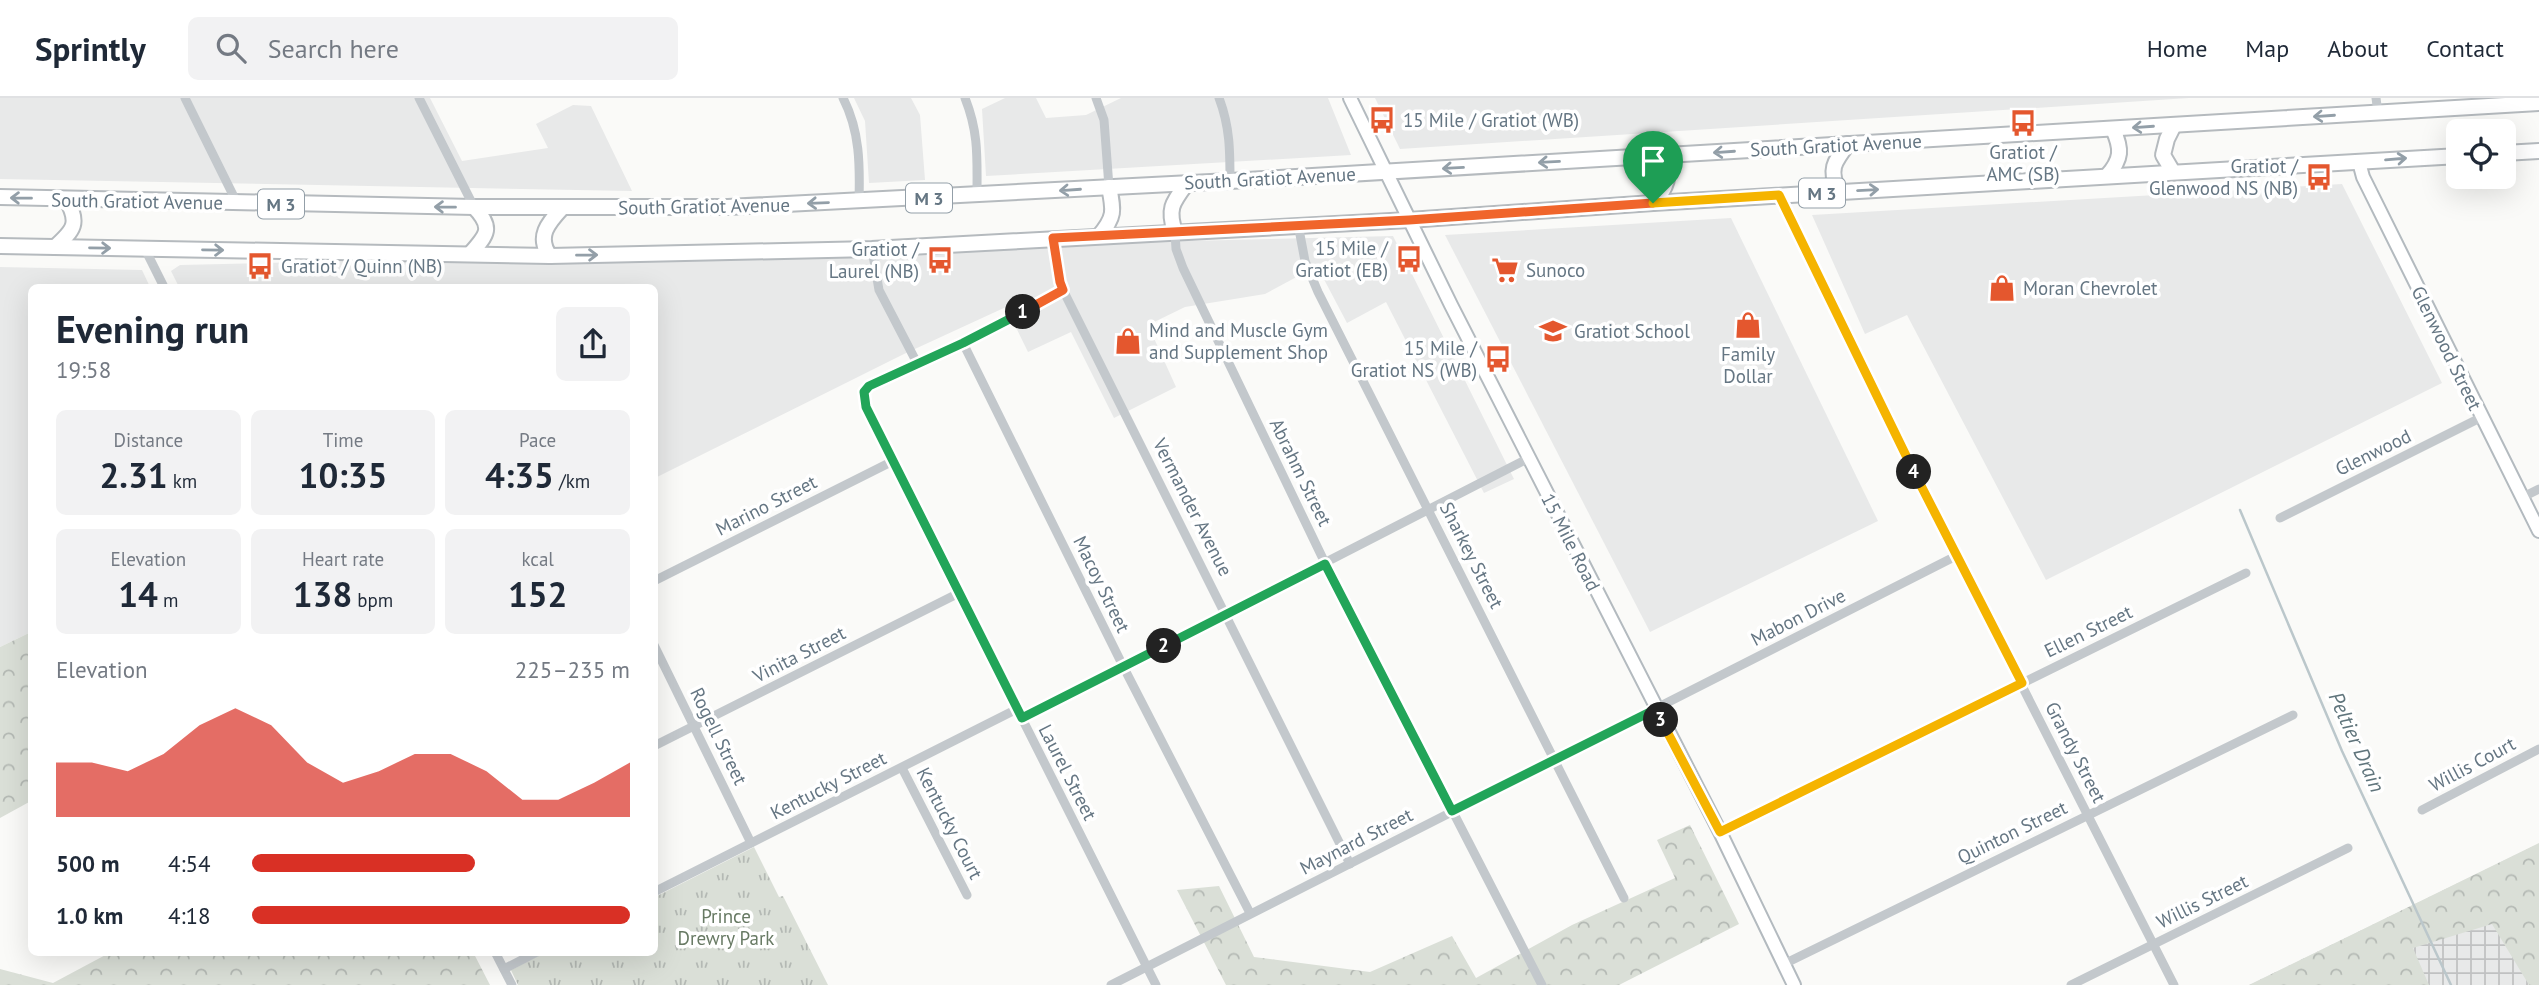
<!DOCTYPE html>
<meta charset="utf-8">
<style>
:root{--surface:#fff;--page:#f2f2f3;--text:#1f2937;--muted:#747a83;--line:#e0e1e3;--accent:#d93025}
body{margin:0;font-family:"PT Sans",sans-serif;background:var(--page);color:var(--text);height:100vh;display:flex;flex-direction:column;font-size:26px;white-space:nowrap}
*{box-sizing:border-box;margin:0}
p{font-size:23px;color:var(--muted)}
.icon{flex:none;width:38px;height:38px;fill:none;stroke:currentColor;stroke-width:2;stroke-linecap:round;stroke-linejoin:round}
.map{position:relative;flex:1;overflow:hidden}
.side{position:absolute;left:28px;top:186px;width:630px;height:672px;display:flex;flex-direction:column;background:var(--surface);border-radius:10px;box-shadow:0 7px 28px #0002}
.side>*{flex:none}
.tools{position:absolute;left:2446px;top:21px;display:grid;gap:14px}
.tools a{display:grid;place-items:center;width:70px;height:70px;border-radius:10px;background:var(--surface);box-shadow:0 7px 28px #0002;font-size:35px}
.pin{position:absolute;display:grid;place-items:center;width:60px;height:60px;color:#fff;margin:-72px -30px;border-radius:50% 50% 50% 0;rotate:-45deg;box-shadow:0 0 7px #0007}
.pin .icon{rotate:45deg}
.km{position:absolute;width:35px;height:35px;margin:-18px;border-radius:50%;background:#222;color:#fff;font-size:19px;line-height:35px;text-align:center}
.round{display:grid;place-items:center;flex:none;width:74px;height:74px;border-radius:10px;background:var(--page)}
.head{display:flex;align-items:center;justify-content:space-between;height:119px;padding:0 28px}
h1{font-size:38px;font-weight:800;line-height:52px}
.stats{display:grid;grid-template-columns:repeat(3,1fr);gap:10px;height:119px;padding:7px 28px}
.stats div{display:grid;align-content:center;border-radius:10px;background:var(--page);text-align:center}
.stats b{font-size:35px;font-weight:800}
.stats small{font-size:19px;font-weight:400}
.stats p{font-size:19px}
.chart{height:196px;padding:14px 28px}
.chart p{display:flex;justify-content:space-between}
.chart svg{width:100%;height:126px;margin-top:7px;fill:var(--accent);opacity:.7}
ul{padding:0 28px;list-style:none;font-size:23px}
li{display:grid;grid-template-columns:112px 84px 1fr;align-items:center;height:52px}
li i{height:18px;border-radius:9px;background:var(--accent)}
header{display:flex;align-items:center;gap:42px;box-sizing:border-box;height:98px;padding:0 35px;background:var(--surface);border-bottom:2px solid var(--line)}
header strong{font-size:33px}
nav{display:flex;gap:38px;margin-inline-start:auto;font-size:24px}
.search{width:490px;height:63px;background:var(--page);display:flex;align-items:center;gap:18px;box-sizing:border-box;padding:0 24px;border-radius:10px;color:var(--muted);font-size:26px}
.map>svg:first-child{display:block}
</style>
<header>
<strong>Sprintly</strong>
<div class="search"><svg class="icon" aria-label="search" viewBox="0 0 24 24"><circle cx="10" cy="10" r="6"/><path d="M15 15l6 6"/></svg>Search here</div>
<nav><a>Home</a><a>Map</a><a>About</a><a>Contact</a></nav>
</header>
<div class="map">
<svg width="2539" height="887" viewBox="0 0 2539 887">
<defs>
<pattern id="industrial-grid" width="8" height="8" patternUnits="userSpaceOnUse" patternTransform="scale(1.75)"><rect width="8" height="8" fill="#e8e9e9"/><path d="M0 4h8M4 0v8" fill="none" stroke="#c0c1c2"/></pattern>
<pattern id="forest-crowns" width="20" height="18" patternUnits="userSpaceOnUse" patternTransform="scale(1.75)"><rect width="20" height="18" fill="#dadfd7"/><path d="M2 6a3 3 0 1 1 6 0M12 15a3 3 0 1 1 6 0" fill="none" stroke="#b4b9b4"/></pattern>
<pattern id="park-tufts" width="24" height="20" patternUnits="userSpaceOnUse" patternTransform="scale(1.75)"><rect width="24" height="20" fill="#dadfd7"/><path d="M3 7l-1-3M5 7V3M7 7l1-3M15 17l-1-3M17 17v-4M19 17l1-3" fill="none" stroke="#b4b9b4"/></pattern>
</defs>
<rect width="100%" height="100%" fill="#fafaf8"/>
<g fill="#e8e9e9">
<polygon points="0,0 430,0 462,63 548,50 536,26 573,7 591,8 632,93 0,81"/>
<polygon points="854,0 911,0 920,17 925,82 869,85 865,23"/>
<polygon points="1005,0 1036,0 1046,20 1086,17 1121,0 1328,0 1351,57 986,78 982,11"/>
<polygon points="1375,0 2189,0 1400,51"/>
<polygon points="2342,86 2442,285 2046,482 1907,217 1865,236 1812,117"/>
<polygon points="1731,120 1878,423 1650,534 1445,137"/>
<polygon points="1393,138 1514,381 1484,395 1386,204 1347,225 1317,168 1265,196 1185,209 1148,227 1176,289 1114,320 1071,234 1028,254 1006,209 904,256 655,380 654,189 179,189 171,173 180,167"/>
<polygon points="0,169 142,172 150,189 32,189 31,534 0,549"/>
</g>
<polygon fill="url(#industrial-grid)" points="2534,748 2539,887 2249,887"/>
<g fill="url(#forest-crowns)">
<polygon points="31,534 31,703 0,720 0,549"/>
<polygon points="1690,727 1739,826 1619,887 1226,887 1177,792 1219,788 1254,859 1370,874 1452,838 1476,880 1572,827 1675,780 1657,742"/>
<polygon points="2539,745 2539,887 2529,887 2492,826 2413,850 2429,887 2249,887"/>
<polygon points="111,854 473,854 490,887 0,887 0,871 53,885"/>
</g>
<polygon fill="url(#park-tufts)" points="754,749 779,799 783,798 828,887 518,887 511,872 546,854 654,854 655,799"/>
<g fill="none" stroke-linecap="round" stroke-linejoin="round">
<polyline stroke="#bbc7cb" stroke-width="2.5" points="2240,412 2342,653 2451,887"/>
<defs>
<g id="secondary">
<polyline points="1350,0 1451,207 1720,734 1794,887"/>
<polyline points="2359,64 2363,79 2539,433"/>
</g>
<g id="primary">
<polyline points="2504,55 2539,53"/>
<polyline points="2173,74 2163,57 2167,41 2174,27"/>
<path d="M 2107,78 C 2122,61 2122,51 2113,31"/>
<path d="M 1839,94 C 1828,72 1834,64 1848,46"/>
<polyline points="0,99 474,109 728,109 1230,83 2539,5"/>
<path d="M 1653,105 C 1668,90 1669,78 1668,58"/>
<path d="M 1175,134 C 1167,110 1173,104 1187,85"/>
<path d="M 1099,138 C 1115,119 1114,113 1109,89"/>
<polyline points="0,148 550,158 872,151 1409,122 1653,105 2459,58"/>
<path d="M 55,149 C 74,132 80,125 66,101"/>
<path d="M 470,156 C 487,137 494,130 474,109"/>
<path d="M 550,158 C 536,139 548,125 562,110"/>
</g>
</defs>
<use href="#secondary" stroke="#b3babf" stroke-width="16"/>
<use href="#primary" stroke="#b5babe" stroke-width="18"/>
<g stroke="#c3c8cc" stroke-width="9">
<polyline points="185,0 237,105"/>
<polyline points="419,0 474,109"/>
<path d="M 843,0 C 860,33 860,67 859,104"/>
<path d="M 965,0 C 979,35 977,61 977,97"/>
<polyline points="1096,0 1104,22 1109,89"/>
<path d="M 1219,0 C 1230,29 1230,53 1230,83"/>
<polyline points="2376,0 2378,15"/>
<polyline points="1778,97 1956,458 2174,887"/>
<polyline points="1298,126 1305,163 1318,194 1624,800"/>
<polyline points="1175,134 1176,151 1183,170 1325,465 1542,887"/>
<polyline points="1053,140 1060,184 1063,192 1350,766"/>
<polyline points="145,151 164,189"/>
<polyline points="872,151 879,192 917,265"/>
<polyline points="1063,192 963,245 869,288 864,294 864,301 959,495 1156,887"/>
<polyline points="963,245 1123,568 1250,815"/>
<polyline points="2523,399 2539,391"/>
<polyline points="2280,420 2482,319"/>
<polyline points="654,483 893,363"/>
<polyline points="654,547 751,745"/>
<polyline points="1022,620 1529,360"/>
<polyline points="654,648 959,495"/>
<polyline points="902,670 967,797"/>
<polyline points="2422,712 2539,651"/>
<polyline points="1720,734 2246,475"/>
<polyline points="654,794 1017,611"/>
<polyline points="495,854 512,887"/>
<polyline points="1784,866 2293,617"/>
<polyline points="504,871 537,854"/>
<polyline points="1111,887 1956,458"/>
<polyline points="2071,887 2348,750"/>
</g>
<use href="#secondary" stroke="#fff" stroke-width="12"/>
<use href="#primary" stroke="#fff" stroke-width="14"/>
</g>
<defs><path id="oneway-shaft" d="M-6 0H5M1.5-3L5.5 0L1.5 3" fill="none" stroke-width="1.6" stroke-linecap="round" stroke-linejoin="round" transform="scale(1.75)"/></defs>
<g stroke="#939fa8">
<use href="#oneway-shaft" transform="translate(2324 18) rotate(176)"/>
<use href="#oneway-shaft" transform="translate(2143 29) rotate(176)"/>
<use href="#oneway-shaft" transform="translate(1724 54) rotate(176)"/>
<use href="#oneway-shaft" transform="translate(2396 61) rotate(-5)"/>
<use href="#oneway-shaft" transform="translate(1549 64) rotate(177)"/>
<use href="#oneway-shaft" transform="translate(1453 70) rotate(177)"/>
<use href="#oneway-shaft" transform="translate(1070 92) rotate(176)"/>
<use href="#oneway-shaft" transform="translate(1868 92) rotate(-3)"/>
<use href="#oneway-shaft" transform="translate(21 100) rotate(-179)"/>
<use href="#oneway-shaft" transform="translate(818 105) rotate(178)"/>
<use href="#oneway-shaft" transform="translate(445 109) rotate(-179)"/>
<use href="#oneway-shaft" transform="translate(100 150) rotate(1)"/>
<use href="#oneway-shaft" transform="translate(213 152) rotate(1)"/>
<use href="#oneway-shaft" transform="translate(587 157) rotate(-1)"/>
</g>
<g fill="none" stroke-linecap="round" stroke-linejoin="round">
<defs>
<polyline id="split-1" points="1023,214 1063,192 1060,184 1053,140 1409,122 1653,105"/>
<polyline id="split-2" points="1023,214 963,245 869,288 864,294 866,309 1022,620 1164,548"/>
<polyline id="split-3" points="1164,548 1325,466 1452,713 1656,611 1661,622"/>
<polyline id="split-4" points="1661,622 1720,734 2022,585 1914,374"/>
<polyline id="split-5" points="1653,105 1779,97 1914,374"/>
</defs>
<use href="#split-1" stroke="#fff" stroke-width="14"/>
<use href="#split-2" stroke="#fff" stroke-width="14"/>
<use href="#split-3" stroke="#fff" stroke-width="14"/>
<use href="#split-4" stroke="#fff" stroke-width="14"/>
<use href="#split-5" stroke="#fff" stroke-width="14"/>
<use href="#split-1" stroke="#f0652b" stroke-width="9"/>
<use href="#split-2" stroke="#22a559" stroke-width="9"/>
<use href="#split-3" stroke="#22a559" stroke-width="9"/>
<use href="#split-4" stroke="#f5b400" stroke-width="9"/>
<use href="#split-5" stroke="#f5b400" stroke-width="9"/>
</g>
<defs>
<symbol id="bus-bare" viewBox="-9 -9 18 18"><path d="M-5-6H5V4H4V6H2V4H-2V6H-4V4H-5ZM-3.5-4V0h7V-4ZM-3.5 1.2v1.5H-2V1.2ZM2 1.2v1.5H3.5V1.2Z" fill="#e4572e" stroke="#fff" stroke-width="2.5" paint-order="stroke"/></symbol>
<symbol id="supermarket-bare" viewBox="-9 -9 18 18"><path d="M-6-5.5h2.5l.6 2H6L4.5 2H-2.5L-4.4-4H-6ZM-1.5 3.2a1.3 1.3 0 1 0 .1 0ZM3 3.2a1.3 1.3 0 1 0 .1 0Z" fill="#e4572e" stroke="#fff" stroke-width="2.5" paint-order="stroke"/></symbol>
<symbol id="shop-bare" viewBox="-9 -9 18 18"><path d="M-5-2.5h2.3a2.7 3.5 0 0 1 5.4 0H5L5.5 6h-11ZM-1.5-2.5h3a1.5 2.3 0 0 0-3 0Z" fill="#e4572e" stroke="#fff" stroke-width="2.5" paint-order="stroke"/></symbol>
<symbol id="school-bare" viewBox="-9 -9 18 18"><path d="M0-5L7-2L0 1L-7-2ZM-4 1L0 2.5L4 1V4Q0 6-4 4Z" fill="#e4572e" stroke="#fff" stroke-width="2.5" paint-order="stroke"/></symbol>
</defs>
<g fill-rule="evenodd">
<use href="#bus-bare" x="1363" y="3" width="38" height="38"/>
<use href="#bus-bare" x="2004" y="6" width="38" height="38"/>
<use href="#bus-bare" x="2300" y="60" width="38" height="38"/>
<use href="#bus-bare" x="1390" y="142" width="38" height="38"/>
<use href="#bus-bare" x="921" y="143" width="38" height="38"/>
<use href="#bus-bare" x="241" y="149" width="38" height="38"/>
<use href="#supermarket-bare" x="1486" y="153" width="38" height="38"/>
<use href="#shop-bare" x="1983" y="171" width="38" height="38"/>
<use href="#shop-bare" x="1729" y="208" width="38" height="38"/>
<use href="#school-bare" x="1534" y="214" width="38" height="38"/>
<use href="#shop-bare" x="1109" y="224" width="38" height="38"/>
<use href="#bus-bare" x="1479" y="242" width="38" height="38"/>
</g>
<g text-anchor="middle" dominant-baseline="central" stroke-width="7" stroke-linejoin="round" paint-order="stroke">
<g fill="#fff" stroke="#939fa8" stroke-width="2">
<rect x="1799" y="80.5" width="46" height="29" rx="5"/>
<rect x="906" y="85.5" width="46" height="29" rx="5"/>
<rect x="258" y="91.5" width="46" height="29" rx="5"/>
</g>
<g font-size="18" font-weight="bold" fill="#657683">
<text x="1822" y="95">M 3</text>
<text x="929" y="100">M 3</text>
<text x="281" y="106">M 3</text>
</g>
<g font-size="19" fill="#657683" stroke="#fff" text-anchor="start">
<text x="1403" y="22">15 Mile / Gratiot (WB)</text>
<text x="2023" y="54" text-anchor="middle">Gratiot /<tspan x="2023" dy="22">AMC (SB)</tspan></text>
<text x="2298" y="68" text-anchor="end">Gratiot /<tspan x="2298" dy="22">Glenwood NS (NB)</tspan></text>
<text x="1388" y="150" text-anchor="end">15 Mile /<tspan x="1388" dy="22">Gratiot (EB)</tspan></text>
<text x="919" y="151" text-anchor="end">Gratiot /<tspan x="919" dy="22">Laurel (NB)</tspan></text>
<text x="281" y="168">Gratiot / Quinn (NB)</text>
<text x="1526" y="172">Sunoco</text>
<text x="2023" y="190">Moran Chevrolet</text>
<text x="1149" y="232">Mind and Muscle Gym<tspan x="1149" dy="22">and Supplement Shop</tspan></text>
<text x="1574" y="233">Gratiot School</text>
<text x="1477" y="250" text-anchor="end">15 Mile /<tspan x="1477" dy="22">Gratiot NS (WB)</tspan></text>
<text x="1748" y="256" text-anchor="middle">Family<tspan x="1748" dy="22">Dollar</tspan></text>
</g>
<g font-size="19" fill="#657683" stroke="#fff">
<text transform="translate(1836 47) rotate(-3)">South Gratiot Avenue</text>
<text transform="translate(1270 80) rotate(-3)">South Gratiot Avenue</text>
<text transform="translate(137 103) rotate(1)">South Gratiot Avenue</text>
<text transform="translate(704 108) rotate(-1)">South Gratiot Avenue</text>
<text transform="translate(2447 250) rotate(64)">Glenwood Street</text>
<text transform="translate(2373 354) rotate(-26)">Glenwood</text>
<text transform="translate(1301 374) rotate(64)">Abrahm Street</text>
<text transform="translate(766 407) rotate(-27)">Marino Street</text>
<text transform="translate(1193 409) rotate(63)">Vermander Avenue</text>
<text transform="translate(1571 444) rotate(63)">15 Mile Road</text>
<text transform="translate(1472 457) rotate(63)">Sharkey Street</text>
<text transform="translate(1102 486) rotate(64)">Macoy Street</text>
<text transform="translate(1798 519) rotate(-27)">Mabon Drive</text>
<text transform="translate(2088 533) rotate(-26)">Ellen Street</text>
<text transform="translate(799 556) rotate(-27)">Vinita Street</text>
<text transform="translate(719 638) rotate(64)">Rogell Street</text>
<text transform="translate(2076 654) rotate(63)">Grandy Street</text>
<text transform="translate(2472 666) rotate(-28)">Willis Court</text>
<text transform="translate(1068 674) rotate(63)">Laurel Street</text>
<text transform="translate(828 687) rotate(-27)">Kentucky Street</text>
<text transform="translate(950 725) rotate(63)">Kentucky Court</text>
<text transform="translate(2012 734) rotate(-26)">Quinton Street</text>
<text transform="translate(1356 743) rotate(-27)">Maynard Street</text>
<text transform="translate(2202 803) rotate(-26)">Willis Street</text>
</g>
<g font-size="19" fill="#687a64" stroke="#fff">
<text x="726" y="818">Prince<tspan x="726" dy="22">Drewry Park</tspan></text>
</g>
<g font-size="21" font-style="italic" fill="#60757c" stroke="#fff">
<text transform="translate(2357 644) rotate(66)">Peltier Drain</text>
</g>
</g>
</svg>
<div class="tools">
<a><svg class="icon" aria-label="locate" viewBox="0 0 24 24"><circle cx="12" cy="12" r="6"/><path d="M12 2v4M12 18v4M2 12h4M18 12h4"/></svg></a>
</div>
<div class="pin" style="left:1653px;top:105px;background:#1e9e55"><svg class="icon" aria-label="arrive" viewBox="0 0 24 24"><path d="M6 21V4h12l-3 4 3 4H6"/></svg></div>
<b class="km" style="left:1023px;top:214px">1</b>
<b class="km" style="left:1164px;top:548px">2</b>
<b class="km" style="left:1661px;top:622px">3</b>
<b class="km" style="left:1914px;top:374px">4</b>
<section class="side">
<div class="head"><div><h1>Evening run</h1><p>19:58</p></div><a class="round"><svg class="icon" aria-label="share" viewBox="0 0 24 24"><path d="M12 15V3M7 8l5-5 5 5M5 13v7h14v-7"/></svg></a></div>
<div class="stats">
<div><p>Distance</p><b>2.31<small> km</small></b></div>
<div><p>Time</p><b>10:35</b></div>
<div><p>Pace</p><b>4:35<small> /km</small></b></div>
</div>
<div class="stats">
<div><p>Elevation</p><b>14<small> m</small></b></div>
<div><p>Heart rate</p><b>138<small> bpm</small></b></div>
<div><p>kcal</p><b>152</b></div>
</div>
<div class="chart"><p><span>Elevation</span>225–235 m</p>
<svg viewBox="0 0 160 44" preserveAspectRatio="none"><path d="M0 44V25L10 25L20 28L30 22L40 12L50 6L60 12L70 25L80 32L90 28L100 22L110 22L120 28L130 38L140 38L150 32L160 25V44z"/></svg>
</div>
<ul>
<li><b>500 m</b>4:54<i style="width:59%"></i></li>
<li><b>1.0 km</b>4:18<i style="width:100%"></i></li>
</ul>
</section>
</div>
